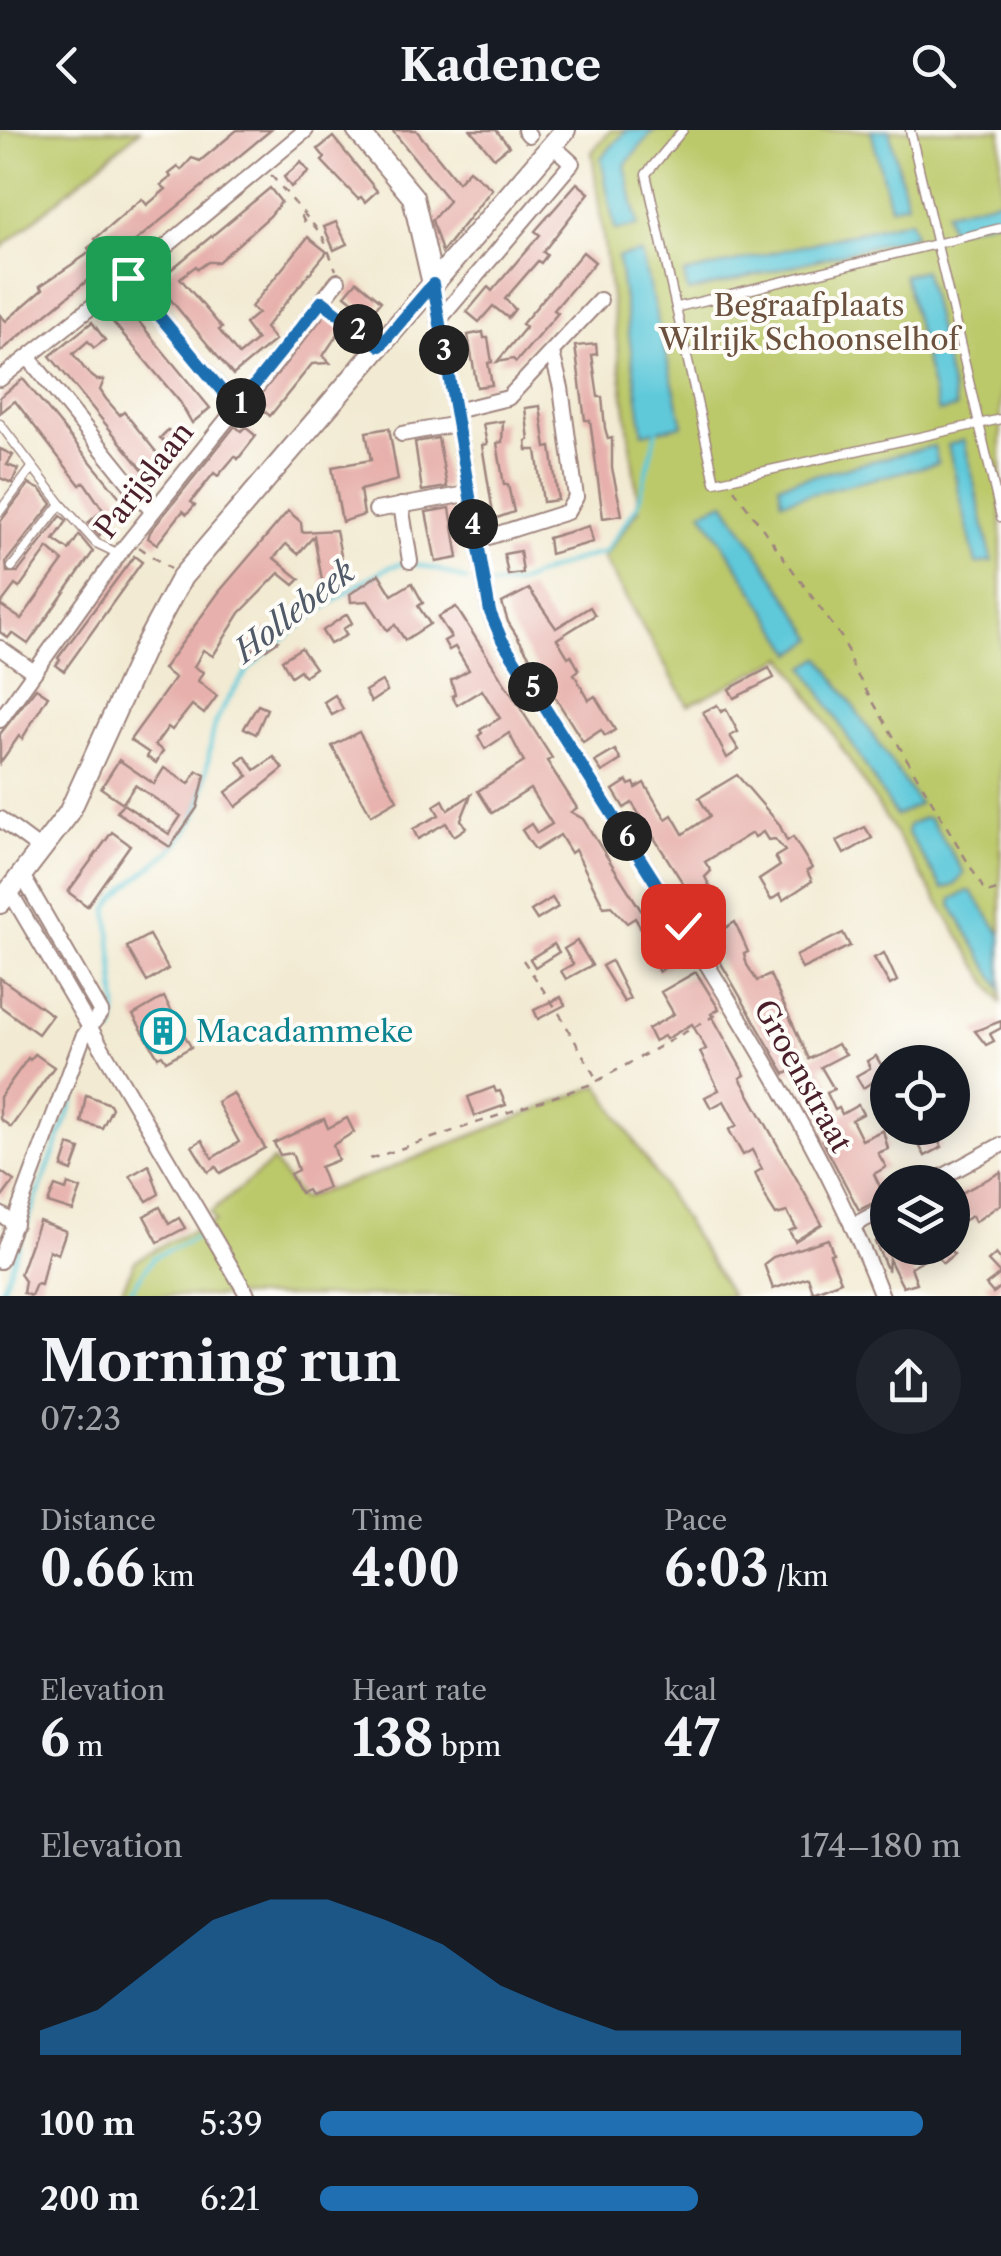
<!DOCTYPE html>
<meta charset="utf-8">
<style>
:root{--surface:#171b24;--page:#20242c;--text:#f1f3f6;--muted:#9ea1a6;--accent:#1f6fb2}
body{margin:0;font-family:"Libre Caslon Text",serif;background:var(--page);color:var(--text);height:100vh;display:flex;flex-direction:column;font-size:38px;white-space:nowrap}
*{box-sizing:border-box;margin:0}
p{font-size:32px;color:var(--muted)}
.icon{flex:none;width:55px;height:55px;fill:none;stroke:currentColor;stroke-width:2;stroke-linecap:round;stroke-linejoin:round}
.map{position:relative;height:1166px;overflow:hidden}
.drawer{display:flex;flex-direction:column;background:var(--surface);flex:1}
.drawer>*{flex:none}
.tools{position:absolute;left:870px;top:915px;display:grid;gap:20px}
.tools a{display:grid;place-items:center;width:100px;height:100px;border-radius:50%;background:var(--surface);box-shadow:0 5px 25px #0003;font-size:50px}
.pin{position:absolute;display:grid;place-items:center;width:85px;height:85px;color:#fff;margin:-42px;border-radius:20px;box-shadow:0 5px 15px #0006}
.km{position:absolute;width:50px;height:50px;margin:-25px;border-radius:50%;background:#222;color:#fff;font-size:28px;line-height:50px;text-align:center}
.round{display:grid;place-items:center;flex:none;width:105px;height:105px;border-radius:52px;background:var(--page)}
.summary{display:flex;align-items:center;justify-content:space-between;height:170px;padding:0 40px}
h1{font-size:55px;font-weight:800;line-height:75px}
.metrics{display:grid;grid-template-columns:repeat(3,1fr);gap:15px;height:170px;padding:10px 40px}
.metrics div{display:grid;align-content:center}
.metrics b{font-size:50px;font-weight:800}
.metrics small{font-size:28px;font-weight:400}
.metrics p{font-size:28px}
.chart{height:280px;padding:20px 40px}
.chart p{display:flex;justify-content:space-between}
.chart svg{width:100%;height:180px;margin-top:10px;fill:var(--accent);opacity:.7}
ul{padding:0 40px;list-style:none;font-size:32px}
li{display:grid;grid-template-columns:160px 120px 1fr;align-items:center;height:75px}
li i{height:25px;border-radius:12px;background:var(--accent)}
header{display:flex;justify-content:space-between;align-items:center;height:130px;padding:0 40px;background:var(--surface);font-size:45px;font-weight:800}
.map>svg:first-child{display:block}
</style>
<header><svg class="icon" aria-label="back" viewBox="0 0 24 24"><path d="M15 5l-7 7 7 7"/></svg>Kadence<svg class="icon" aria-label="search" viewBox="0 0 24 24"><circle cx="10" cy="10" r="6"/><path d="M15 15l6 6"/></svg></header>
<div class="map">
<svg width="1001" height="1166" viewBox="0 0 1001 1166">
<rect width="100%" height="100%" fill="#fdfcf7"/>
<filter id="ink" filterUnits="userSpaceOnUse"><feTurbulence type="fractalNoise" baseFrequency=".01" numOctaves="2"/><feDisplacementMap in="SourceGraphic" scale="20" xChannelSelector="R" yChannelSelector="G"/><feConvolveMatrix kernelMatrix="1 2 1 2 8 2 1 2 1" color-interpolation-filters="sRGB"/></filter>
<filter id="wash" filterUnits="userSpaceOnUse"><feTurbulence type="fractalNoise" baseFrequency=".0048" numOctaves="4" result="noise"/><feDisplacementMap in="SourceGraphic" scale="40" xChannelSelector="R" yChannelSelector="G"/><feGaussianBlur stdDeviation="2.25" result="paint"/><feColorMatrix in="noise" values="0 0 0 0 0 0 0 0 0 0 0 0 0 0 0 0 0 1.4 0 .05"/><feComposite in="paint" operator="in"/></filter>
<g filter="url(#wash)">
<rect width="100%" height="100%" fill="#f2ead2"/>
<g fill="#bcc96b" stroke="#83744b" stroke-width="2.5">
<polygon points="0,0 140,0 0,119"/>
<polygon points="611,0 1001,0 1001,873 785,527 688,575 603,428 639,380 592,22"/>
<polygon points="599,955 732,1166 119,1166 135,1131 169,1111 215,1092 210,1083 273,1031 301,1069 383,1041"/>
</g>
<g fill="#5fc9da" stroke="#547482" stroke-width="2.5">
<polygon points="627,0 654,0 625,35 638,96 615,100 601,28"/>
<polygon points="871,0 889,0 907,73 890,77"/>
<polygon points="1001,69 1001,88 950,100 946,82"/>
<polygon points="910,90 915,105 688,162 684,144"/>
<polygon points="641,123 683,295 643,303 618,127"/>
<polygon points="924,140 956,278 938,282 904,145"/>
<polygon points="964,310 992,431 976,434 948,315"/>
<polygon points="934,316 938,333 782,371 779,354"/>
<polygon points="725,372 815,509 794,523 702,381"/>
<polygon points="820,528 821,528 919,674 896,686 805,537"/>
<polygon points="924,688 930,689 964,743 955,755 943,759 907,702 909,695"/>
<polygon points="968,761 972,762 1001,805 1001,859 951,775 952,769"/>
</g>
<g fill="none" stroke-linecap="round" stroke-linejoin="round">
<g stroke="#5fc9da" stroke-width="4">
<polyline points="491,456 516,454 567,433 605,422 638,375 657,300"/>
<path d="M 113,903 L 117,877 L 108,778 C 130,746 169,731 189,698 C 209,667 205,629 215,595 C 220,579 236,557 246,543 C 263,521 375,436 401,434 C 422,432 447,443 467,451"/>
<polyline points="0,1164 89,930"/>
<polyline points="127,1166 154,1127 197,1107"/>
</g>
</g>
<g id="blocks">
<g fill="#e7b0ac" fill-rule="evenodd">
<polygon points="237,0 271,0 0,222 0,185 6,191 43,159 40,156 86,125 90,121 88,118 97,111 95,109 132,77 142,69 147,75 166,59 161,55 171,47 169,44 178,37 181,40 192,28 200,31"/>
<polygon points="392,0 416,0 458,52 469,40 492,59 442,122 432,90 449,71"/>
<polygon points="471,0 496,0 509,16 494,28"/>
<polygon points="333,7 377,61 365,72 361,67 358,69 322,31 325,28 318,19"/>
<polygon points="301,32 309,42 291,57 284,47"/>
<polygon points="577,53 589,63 543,122 547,125 541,133 538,131 505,169 515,179 508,188 493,176 479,192 467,182 488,157 492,161 519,129 540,105 535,101"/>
<polygon points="270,58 281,72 270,86 218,132 208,132 198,139 196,136 180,148 222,198 219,200 239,225 257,210 245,194 258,183 251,177 308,107 327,122 265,198 275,210 233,245 156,152"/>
<polygon points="336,92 347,114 334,120 324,97"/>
<polygon points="583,122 595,132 554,180 558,183 516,232 513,229 497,232 526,197 522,194"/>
<polygon points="357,151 381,171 370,185 345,165"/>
<polygon points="120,169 210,278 192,293 180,272 112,191 117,188 109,178"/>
<polygon points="327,182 343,196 323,226 330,233 312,234 270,286 262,279 265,275 257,269"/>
<polygon points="92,192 105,210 94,218 88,211 73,224 88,243 97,250 104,250 100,260 106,269 120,285 124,282 165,333 148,346 50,226"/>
<polygon points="483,202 484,208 488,208 492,232 488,233 492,255 477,257 468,205"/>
<polygon points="596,214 597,224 592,225 598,267 602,267 605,298 608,309 612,308 612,338 622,385 603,388 590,290 585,290 575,216"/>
<polygon points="23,249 127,376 109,391 99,406 88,393 103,380 84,352 80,355 15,271 0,283 0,267"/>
<polygon points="540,276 546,318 551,317 558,370 543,372 536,320 527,320 526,311 529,310 525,278"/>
<polygon points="503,291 502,312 497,313 504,355 508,355 514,382 494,389 482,315 487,314 483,294"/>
<polygon points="180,296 188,302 174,319 160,308 168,300 173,304"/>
<polygon points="235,296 241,301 245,297 256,306 238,329 235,326 218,346 214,343 191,372 195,375 187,384 183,381 157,414 148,408 150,402"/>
<polygon points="389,298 398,350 360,360 364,385 342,392 332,337 371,330 366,302"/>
<polygon points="438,308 447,357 422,361 415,312"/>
<polygon points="0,319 13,325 7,335 18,339 12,353 0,348"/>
<path d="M 29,354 L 41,360 L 52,374 L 6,432 L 7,442 L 18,442 L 61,386 L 67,391 L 54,410 L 69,420 L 79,405 L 93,422 L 28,514 L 12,503 L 8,508 L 0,502 L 0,392 ZM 48,418 L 63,431 L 21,489 L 0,475 L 15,455 L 19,458 Z"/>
<polygon points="450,378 458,428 436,432 426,382"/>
<polygon points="288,381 301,392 302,402 336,400 346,451 323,456 314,406 298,424 286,414 274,428 300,449 294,455 279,443 240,483 213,526 203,520 194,537 203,542 198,551 217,566 204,584 192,575 172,600 168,597 155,615 163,621 156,633 147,627 149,623 130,610 175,548 163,539 219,462"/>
<polygon points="589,396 593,412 550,424 548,408"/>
<polygon points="520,421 523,443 508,445 504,424"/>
<polygon points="134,426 142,432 64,541 56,535 60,530 58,528"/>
<polygon points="379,444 392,465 412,453 423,473 418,476 430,494 405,510 395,495 387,500 368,471 351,472 350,464"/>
<polygon points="529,459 556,498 590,477 595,485 557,509 568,527 571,525 579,540 574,544 589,570 595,566 615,600 605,606 601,600 583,612 508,492 502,473"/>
<polygon points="456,477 552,628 547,631 577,678 571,682 583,689 649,793 654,790 677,828 659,842 641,812 647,808 635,788 627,793 611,776 604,777 575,720 571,723 560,705 536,720 531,714 522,700 531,694 537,703 552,694 530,659 492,683 478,661 524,632 509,603 485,619 478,606 482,603 480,600 500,588 482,560 457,575 452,566 455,564 451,550 469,540 455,517 449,520 444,511 451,507 438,487"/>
<polygon points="347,484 352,493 343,499 347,505 330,514 322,501"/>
<polygon points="262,498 278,511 243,535 253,519 249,516"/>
<polygon points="301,518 315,538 304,546 300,540 291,546 282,530"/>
<polygon points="769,538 774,548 734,568 729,559"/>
<polygon points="382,551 387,561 371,572 365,561"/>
<polygon points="36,558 48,566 22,609 19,606 0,633 0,604"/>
<polygon points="335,565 343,579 332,585 324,572"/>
<polygon points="258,575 267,579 256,604 244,598"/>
<polygon points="717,575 721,582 726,579 738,602 730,606 739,620 727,628 703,582"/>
<polygon points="359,602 397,670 371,685 332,616"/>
<polygon points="615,620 621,630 602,642 595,632"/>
<polygon points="245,626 255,640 274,627 283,639 236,677 226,662 248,646 238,632"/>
<polygon points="119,630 154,654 164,638 189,654 197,641 205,645 197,678 170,717 117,682 123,674 169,704 181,686 135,655 123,673 101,658"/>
<polygon points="737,645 779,694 787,711 793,707 812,738 807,741 812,751 783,770 780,764 771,770 759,750 780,736 775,727 785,721 775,709 768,710 763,702 755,707 752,703 705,732 711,741 705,747 719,774 695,789 686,773 693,769 632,673 624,678 613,660 627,651 629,655 634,653 636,658 644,653 666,689 672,685 683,704 710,686 699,668"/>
<polygon points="471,665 461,690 466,698 454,706 446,693 418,709 413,699 439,685 434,676 443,670 448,680"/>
<polygon points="865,697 872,708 844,724 837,711"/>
<polygon points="112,702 130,715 87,776 68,762"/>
<polygon points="552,768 558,777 537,790 531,781"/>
<polygon points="735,792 748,822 744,824 747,835 757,851 770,845 809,929 837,914 846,924 821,937 834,959 827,963 835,980 839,978 842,984 858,975 863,984 852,990 862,1010 883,1000 888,1019 878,1023 886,1037 874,1044 882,1061 888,1058 888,1066 859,1080 822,1010 829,1006 794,940 785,944 707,809"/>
<polygon points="843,803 850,816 802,839 796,826"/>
<polygon points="149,805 168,839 147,852 127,817"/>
<polygon points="577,811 592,835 566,849 561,841 573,834 564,819"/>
<polygon points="554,814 559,822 535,837 530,829"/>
<polygon points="884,823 897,851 890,855 874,828"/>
<polygon points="611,831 630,869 624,872 602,836"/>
<polygon points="696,842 719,879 711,884 745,945 740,948 822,1094 795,1111 789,1101 796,1098 787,1082 776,1085 769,1074 755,1043 762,1039 752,1020 743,1025 729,1000 737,995 724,971 711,978 705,967 719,960 700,922 706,919 692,894 666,909 664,906 654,911 648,899 674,884 661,862"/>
<polygon points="0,848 52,885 38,904 0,876"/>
<polygon points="164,867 191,917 166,931 162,925 158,927 133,885"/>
<polygon points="561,867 565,875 538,889 534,880"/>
<polygon points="1001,891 1001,898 990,904 994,911 986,915 975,901"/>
<polygon points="35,924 54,937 11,997 0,989 0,967 28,928 30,930"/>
<polygon points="876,926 886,943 863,958 856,946 870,938 867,931"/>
<polygon points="494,957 496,962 500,961 506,975 475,986 468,967"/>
<polygon points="233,963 265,1018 220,1043 216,1037 208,1042 192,1016 202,1010 212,1028 239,1012 217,972"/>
<polygon points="86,965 110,974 112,978 102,998 81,992"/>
<polygon points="347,988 354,1002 333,1015 338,1030 320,1037 328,1058 310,1065 307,1060 300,1063 290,1044 298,1040 292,1023 280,1025 274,1013 324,989 328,998"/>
<polygon points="937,1008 942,1017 925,1026 920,1017"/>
<polygon points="69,1015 80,1019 72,1041 62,1037"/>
<polygon points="149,1035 159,1064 147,1071 130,1046"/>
<polygon points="0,1041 14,1051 0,1070"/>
<polygon points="1001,1042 1001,1074 975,1092 972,1086 955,1095 952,1068"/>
<polygon points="68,1054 81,1059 73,1081 48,1073 55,1056 66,1060"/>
<polygon points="160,1077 169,1094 179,1088 185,1098 158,1112 144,1086"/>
<polygon points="39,1091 66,1101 58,1124 49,1120 41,1155 36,1154 31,1166 23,1163 25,1151 20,1144"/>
<polygon points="888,1105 888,1119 948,1118 954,1124 943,1133 935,1123 911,1137 917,1153 903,1157 889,1129 888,1141 875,1112"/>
<polygon points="828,1109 833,1123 830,1124 841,1151 813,1162 808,1147 773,1159 764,1134 773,1127"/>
<polygon points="996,1124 1001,1130 1001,1157 993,1163 986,1155 1000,1144 988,1131"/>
</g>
</g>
</g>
<g filter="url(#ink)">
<use href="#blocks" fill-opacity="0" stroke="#9e847e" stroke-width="2.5"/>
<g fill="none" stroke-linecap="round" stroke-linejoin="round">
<defs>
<g id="lane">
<polyline points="683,0 646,44 715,352 1001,289"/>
<polyline points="910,0 1001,387"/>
<polyline points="678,177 1001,98"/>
<polyline points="0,294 61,374 96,413 119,424"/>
<polyline points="0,381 32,338"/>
<polyline points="12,437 61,374"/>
</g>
<g id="street">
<polyline points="525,0 529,5"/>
<polyline points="128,148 237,278"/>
<path d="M 433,154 L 490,483 L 502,510 C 562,604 622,698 681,792 C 755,912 831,1034 882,1166"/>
<polyline points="439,190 572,33 552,15"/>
<polyline points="28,227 152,381"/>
<polyline points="0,249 128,148 306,0"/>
<polyline points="455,281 508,268 600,170"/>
<polyline points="402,304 457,294"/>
<polyline points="401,375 410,431"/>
<polyline points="376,380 467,364"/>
<polyline points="476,411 567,382 576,367 561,258 552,223"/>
<polyline points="0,518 34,542"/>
<polyline points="0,590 119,424 338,151"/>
<polyline points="0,689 43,721"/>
<polyline points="10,762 248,1166"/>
<polyline points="933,1052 1001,1015"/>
<polyline points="0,1084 15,1094"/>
<polyline points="852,1096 888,1077"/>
<polyline points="0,1131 83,907 101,882 23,747"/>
</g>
<g id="secondary">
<polyline points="357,0 413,67 433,154"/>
<polyline points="0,773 69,683 145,516 182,447 565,0"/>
</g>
</defs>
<use href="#lane" stroke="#9e847e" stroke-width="11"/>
<use href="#street" stroke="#9e847e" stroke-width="18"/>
<use href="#secondary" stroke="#9e847e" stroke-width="24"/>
<g stroke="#9e847e" stroke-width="2.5" stroke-dasharray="8 8" stroke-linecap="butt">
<polyline points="271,45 322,105 336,140"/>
<polyline points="301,85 305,93 309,89"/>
<polyline points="332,178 369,207"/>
<polyline points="734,359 844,511 853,538 986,763 1001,759"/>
<polyline points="139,417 170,439"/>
<polyline points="523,830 559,883 596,948"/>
<polyline points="370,1029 592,954 723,881"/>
</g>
<use href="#lane" stroke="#fff" stroke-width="8"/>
<use href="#street" stroke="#fff" stroke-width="14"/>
<use href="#secondary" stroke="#fff" stroke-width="20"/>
</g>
</g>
<g fill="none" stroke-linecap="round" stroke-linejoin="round" filter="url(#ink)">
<defs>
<polyline id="route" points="128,148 236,278 322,171 380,216 433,154 490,482 502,510 683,796"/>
</defs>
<use href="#route" stroke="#fff" stroke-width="20"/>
<use href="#route" stroke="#1f6fb2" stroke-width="12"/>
</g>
<defs>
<symbol id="building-ring" viewBox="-11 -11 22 22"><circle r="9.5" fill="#fdfcf7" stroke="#0f9aa8" stroke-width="1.5"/><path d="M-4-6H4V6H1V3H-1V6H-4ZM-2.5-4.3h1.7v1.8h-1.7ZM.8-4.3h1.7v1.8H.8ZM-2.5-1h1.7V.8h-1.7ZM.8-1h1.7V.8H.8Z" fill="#0f9aa8"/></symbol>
</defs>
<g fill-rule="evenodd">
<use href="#building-ring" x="138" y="876" width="50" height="50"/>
</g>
<g text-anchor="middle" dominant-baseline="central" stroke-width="8" stroke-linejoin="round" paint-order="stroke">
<g font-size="30" fill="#6c523e" stroke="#fdfcf7">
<text x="809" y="175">Begraafplaats<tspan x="809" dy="34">Wilrijk Schoonselhof</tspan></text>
</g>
<g font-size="30" fill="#4a1f2b" stroke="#fdfcf7">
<text transform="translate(144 350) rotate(-52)">Parijslaan</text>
<text transform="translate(803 946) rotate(61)">Groenstraat</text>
</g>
<g font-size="30" fill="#0d838f" stroke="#fdfcf7" text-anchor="start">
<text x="196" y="901">Macadammeke</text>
</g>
<g font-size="32" font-style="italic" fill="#515a68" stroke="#fdfcf7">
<text transform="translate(294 481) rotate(-38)">Hollebeek</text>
</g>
</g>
</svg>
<div class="tools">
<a><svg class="icon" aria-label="locate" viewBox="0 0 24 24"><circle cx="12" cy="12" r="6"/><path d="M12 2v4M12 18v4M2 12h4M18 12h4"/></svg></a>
<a><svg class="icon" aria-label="layers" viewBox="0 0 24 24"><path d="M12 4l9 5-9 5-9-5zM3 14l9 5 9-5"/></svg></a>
</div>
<div class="pin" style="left:128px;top:148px;background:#1e9e55"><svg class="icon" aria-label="arrive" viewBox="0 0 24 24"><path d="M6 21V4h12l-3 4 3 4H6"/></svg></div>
<div class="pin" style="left:683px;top:796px;background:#d93025"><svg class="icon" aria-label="check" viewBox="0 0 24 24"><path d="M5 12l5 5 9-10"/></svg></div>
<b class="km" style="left:241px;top:273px">1</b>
<b class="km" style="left:358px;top:199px">2</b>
<b class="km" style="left:444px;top:220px">3</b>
<b class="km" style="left:473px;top:394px">4</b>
<b class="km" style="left:533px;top:557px">5</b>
<b class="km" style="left:627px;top:706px">6</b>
</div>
<section class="drawer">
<div class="summary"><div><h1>Morning run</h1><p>07:23</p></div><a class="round"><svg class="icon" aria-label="share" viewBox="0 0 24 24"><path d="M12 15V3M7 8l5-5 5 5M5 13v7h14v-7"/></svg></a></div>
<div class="metrics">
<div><p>Distance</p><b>0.66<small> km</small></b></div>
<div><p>Time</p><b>4:00</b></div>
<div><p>Pace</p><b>6:03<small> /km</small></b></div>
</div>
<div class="metrics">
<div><p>Elevation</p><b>6<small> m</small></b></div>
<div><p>Heart rate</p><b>138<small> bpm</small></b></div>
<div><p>kcal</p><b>47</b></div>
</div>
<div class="chart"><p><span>Elevation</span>174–180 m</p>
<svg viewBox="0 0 160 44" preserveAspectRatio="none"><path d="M0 44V38L10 33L20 22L30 11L40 6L50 6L60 11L70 17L80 27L90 33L100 38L110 38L120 38L130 38L140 38L150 38L160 38V44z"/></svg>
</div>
<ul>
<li><b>100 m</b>5:39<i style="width:94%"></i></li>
<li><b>200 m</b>6:21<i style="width:59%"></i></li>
</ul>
</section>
